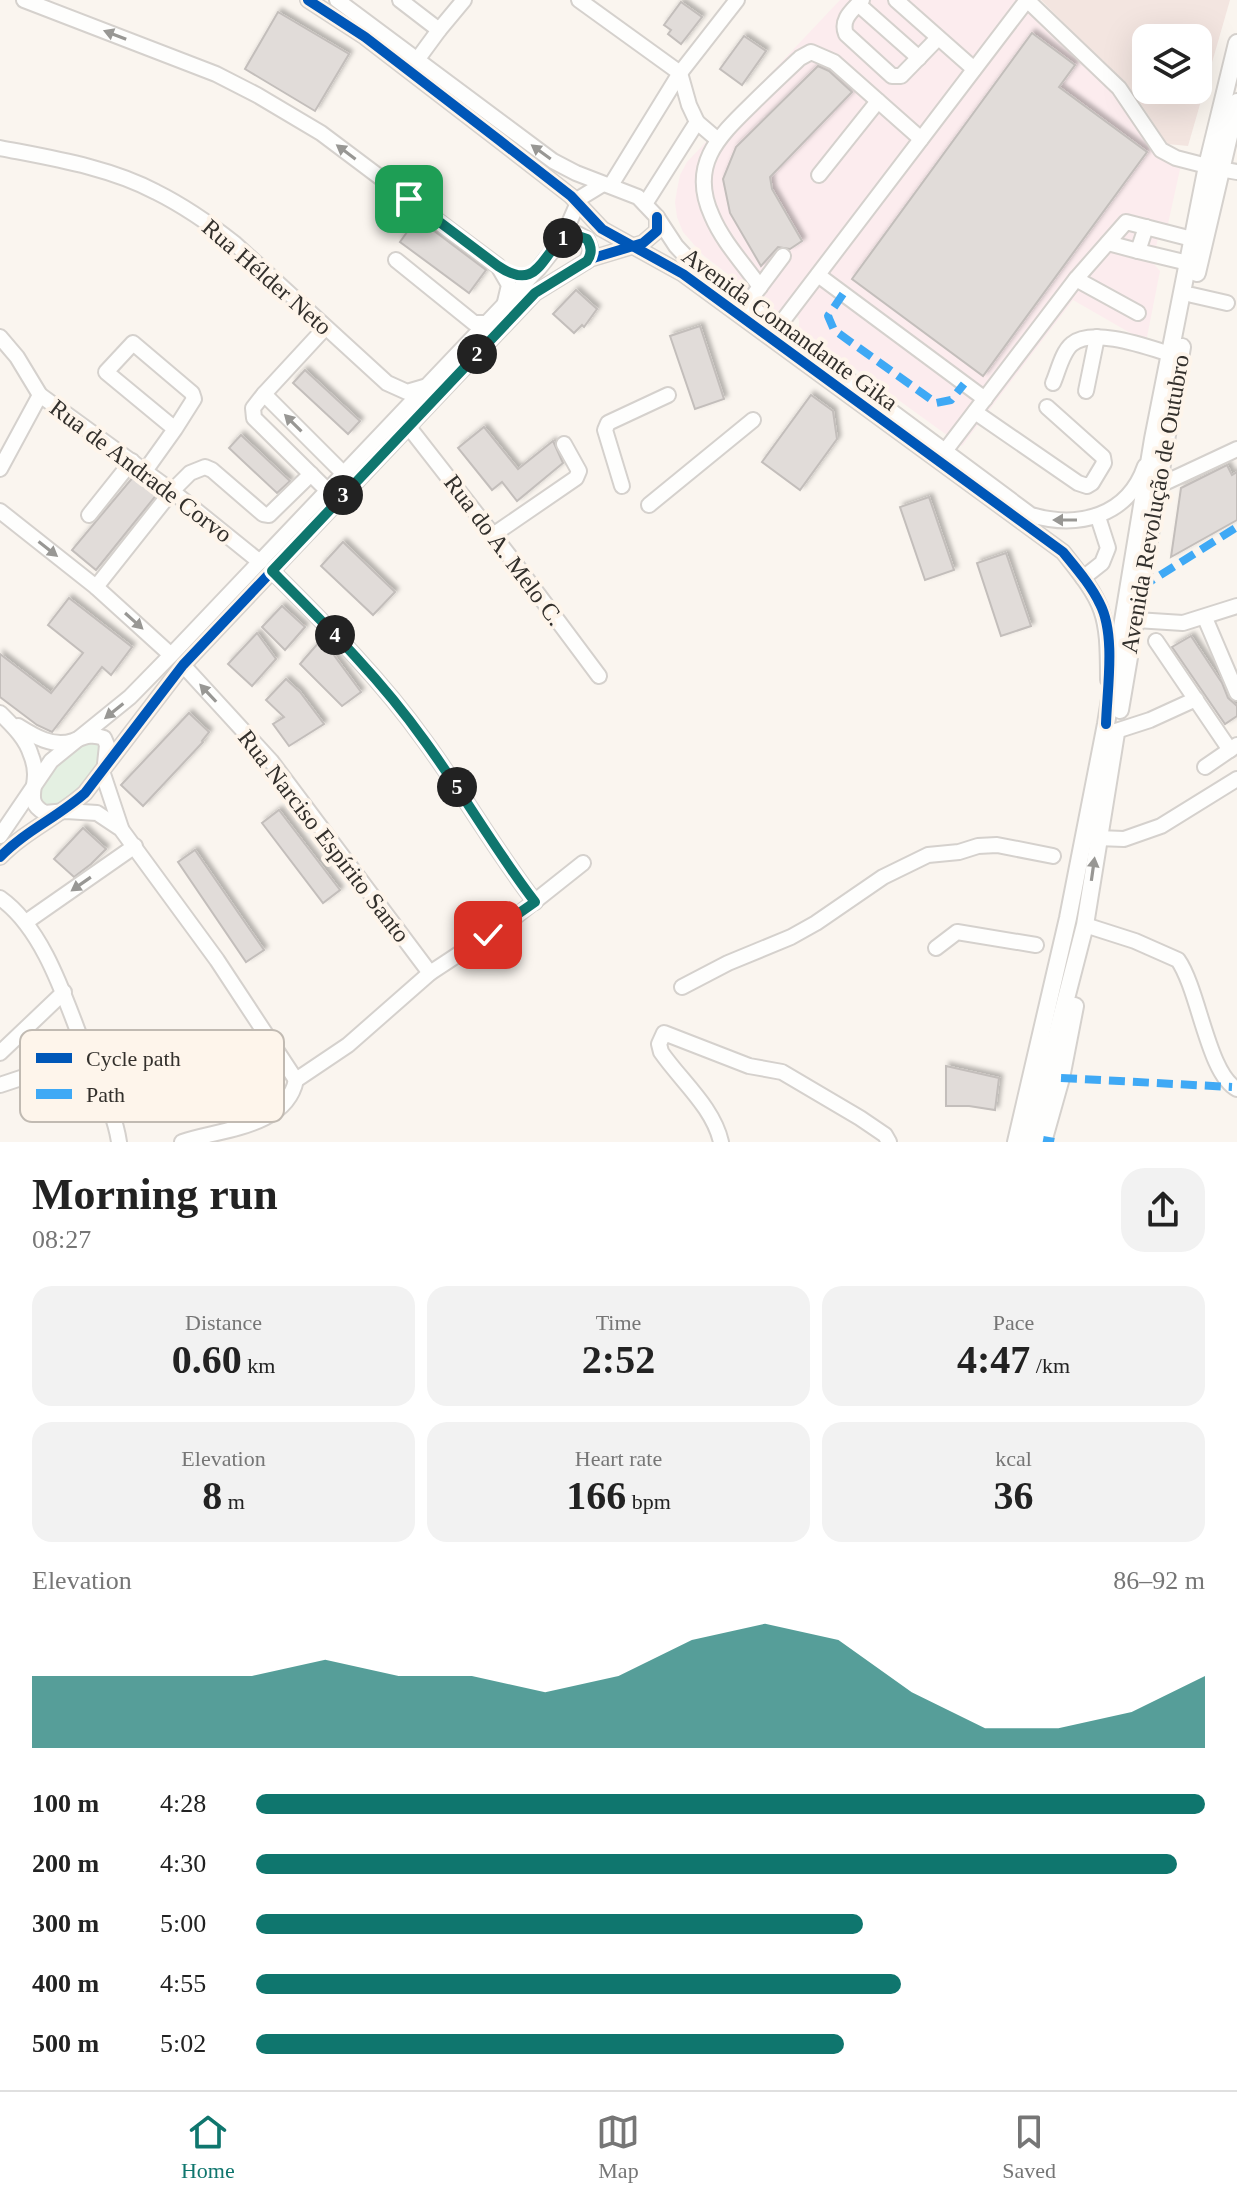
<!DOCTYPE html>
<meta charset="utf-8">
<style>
:root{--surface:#fff;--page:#f2f2f2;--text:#222;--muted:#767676;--line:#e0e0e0;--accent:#0f766e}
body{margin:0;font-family:Georgia,serif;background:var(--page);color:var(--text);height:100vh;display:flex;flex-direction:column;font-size:30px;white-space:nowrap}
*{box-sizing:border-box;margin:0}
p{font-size:26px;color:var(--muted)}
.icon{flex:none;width:44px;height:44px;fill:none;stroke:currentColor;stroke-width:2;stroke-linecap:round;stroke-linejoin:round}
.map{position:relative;height:1142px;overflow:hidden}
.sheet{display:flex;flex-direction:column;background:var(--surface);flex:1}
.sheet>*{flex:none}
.buttons{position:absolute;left:1132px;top:24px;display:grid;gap:16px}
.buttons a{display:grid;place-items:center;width:80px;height:80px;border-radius:16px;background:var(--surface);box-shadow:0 8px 32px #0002;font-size:40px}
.pin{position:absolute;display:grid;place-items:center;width:68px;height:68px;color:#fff;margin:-34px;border-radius:16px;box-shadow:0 4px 12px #0006}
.km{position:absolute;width:40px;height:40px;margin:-20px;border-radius:50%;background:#222;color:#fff;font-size:22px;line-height:40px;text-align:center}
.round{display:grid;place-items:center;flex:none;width:84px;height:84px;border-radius:24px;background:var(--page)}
.summary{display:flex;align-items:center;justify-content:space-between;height:136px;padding:0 32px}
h1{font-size:44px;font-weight:700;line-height:60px}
.stats{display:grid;grid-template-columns:repeat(3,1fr);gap:12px;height:136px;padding:8px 32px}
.stats div{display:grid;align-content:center;border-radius:20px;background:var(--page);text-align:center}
.stats b{font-size:40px;font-weight:700}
.stats small{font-size:22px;font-weight:400}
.stats p{font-size:22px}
.chart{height:224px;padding:16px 32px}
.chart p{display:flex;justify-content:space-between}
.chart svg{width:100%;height:144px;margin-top:8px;fill:var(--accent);opacity:.7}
ul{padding:0 32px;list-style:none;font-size:26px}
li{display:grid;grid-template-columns:128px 96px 1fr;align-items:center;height:60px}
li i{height:20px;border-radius:10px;background:var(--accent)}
.tab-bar{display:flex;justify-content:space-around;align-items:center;height:112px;border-top:2px solid var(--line);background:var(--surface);font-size:22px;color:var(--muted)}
.tab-bar a{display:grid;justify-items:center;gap:4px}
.tab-bar .selected{color:var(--accent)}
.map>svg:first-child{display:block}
</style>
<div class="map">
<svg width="1237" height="1142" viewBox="0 0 1237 1142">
<defs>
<filter id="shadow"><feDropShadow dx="3.5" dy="-3.5" stdDeviation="2" flood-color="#0004"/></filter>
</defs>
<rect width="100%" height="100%" fill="#faf5ef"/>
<path fill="#f3e5e0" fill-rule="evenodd" d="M 1041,0 L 1230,0 L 1188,146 L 1167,144 L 1135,95 ZM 1146,38 L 1198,38 L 1198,90 L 1146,90 Z"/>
<polygon fill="#fcecee" points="840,0 1039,0 1133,96 1159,139 1167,147 1184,151 1168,224 1160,228 1159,232 1153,263 1160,271 1146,342 1073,300 962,446 799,328 799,319 786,309 781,315 703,255 683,232 677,217 675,202 677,190 680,175 687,162"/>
<polygon fill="#e4f0e2" points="101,740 99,769 70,802 42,809 35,789 71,746"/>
<g fill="#e1dcd9" stroke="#c3bebb" stroke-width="2" filter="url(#shadow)">
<polygon points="681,2 702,17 681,44 668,34 671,30 664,25"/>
<polygon points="278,12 349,54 315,111 245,69"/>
<polygon points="1032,33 1075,65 1059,87 1147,152 983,376 852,279"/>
<polygon points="744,36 766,51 742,85 720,69"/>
<polygon points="818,66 829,71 852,92 770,177 772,189 802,241 790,249 778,247 761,266 730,213 723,179 736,147"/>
<polygon points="417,218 486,270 469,293 400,242"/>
<polygon points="576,290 597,309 584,327 582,325 574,333 553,314"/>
<polygon points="700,326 724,399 695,409 670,336"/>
<polygon points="305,370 360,421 348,434 293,383"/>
<polygon points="811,395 833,411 837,439 800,490 762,462"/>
<polygon points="484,427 518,469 553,441 563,463 517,501 502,482 492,490 458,448"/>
<polygon points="241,435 290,481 277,493 229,448"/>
<polygon points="1227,465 1232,475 1237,472 1237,520 1171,557 1181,488"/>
<polygon points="134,476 158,493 96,570 72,550"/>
<polygon points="929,497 954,570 925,580 900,507"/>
<polygon points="343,542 395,592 373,615 321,566"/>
<polygon points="1006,553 1031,626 1001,636 977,563"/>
<polygon points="69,598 132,647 111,675 102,667 52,732 37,725 0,697 0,654 51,693 83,653 48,625"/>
<polygon points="282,606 305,627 285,650 262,627"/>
<polygon points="257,633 276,659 252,686 228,664"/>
<polygon points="1191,636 1222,683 1228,698 1237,706 1237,716 1225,724 1172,647"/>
<polygon points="320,641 333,654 361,692 342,706 300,664"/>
<polygon points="286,679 300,692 324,724 289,746 273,724 284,717 266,700"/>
<polygon points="189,713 209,732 202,741 203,742 143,806 121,785"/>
<polygon points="279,810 340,890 323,903 262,823"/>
<polygon points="83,828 106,849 91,864 74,877 54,859"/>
<polygon points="195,850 264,950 246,962 178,862"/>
<polygon points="946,1066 999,1078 995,1110 969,1106 946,1106"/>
</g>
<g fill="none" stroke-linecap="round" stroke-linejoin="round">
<defs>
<g id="minor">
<polyline points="24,0 216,74 257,95 321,133 498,266 509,285 505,302"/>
<path d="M 308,0 L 365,37 L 499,140 L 571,196 L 602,229 L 683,274 L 1063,552 C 1105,605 1108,612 1108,680"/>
<path d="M 337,0 L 553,161 L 576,173 L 638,197 L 657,217 L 676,246 L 692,263 L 1031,515 C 1079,529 1128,516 1145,466"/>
<polyline points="400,0 439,30 464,0"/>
<polyline points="579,0 680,73 689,105 697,122 718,140"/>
<path d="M 862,0 C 853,10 840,19 846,34 L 892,76 L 901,76 L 938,38"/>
<polyline points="896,0 974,69"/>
<polyline points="858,4 919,58"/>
<polyline points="417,60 439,30"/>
<path d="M 0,148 C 51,158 109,167 156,192 C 184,206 210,224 234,243 L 387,383 L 407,392 L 424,387"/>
<polyline points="1220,169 1237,172"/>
<polyline points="819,175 878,101"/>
<polyline points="611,185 680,73 737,0"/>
<polyline points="645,204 697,122"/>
<polyline points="562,239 578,234 587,239 591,250 587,261"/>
<polyline points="1108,243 1138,251 1146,227"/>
<polyline points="1138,251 1188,263"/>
<polyline points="396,260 474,323 487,323"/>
<polyline points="818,275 985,399"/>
<polyline points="1076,279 1138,313"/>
<path d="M 760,287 C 744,264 723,242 712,216 C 689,166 717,138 751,105 C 767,89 783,74 800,58 L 811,52 L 834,62 L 921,139"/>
<polyline points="1192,295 1227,303"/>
<polyline points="747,304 783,256"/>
<polyline points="778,327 1027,0 1119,88 1161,150 1176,158 1207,166"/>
<polyline points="0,337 17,357 40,395 172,491 260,562"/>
<path d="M 1053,383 C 1058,372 1062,352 1072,344 C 1093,327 1147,347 1170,354"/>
<polyline points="1086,391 1097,337"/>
<polyline points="264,394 325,328"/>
<polyline points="975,412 1078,483 1087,486 1092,483 1104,463 1103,457 1047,407"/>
<polyline points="408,426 511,558 599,676"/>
<polyline points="945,451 1076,279 1126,222 1192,239"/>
<polyline points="0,469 40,395"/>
<polyline points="145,471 175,429 106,372 133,343 192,393 194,399 175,429"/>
<polyline points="1160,485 1237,449"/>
<polyline points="622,486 605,430 608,423 668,395"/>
<polyline points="328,491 254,418 253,408 264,394 344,474"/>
<polyline points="649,505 753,420"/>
<polyline points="0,511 96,587 171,655"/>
<polyline points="89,515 132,461"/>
<polyline points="493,535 576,478 579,471 564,444"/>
<path d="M 272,571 C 325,624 380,678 424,740 C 463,793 495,850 535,902"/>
<polyline points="1083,578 1102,563 1108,548 1098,517"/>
<polyline points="96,587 172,491 190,473 205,467 212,470 263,514 269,515 311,474"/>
<polyline points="1205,618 1237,693"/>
<polyline points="1136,620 1183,623 1237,606"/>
<polyline points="1156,641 1230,750"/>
<polyline points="183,665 271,761 430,973"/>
<path d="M 0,713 C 12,725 26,738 31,755 C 33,760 35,768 35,774 C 35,791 26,803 45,813 L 66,811 L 97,813 L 121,829 L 217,960 L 296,1080"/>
<path d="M 18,726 C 34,736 53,748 73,741 C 84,737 91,733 104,738 L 107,745 L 105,764"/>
<polyline points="1116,731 1150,720 1196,699"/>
<polyline points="1205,767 1237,745"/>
<polyline points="102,771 121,828"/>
<polyline points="0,836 51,761 130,697 175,651 539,268 562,239 580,198 603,184"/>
<polyline points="1097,838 1124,839 1161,826 1237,779"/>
<path d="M 0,857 C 25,831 58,817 85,793 L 183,665 L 535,293 L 590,259 L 643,243 L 657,231 L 657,217"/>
<path d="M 0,898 C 47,931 68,1009 89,1060 C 100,1086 115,1114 119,1142"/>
<polyline points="26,922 135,846"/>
<path d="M 1085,925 L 1135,941 L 1178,960 C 1199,990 1208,1074 1237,1089"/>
<polyline points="936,948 957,932 1036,945"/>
<polyline points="682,987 728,963 791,937 816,923 883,877 928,855 959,852 978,846 997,845 1053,856"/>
<polyline points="0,1053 64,992"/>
<polyline points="0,1085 87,1056"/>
<path d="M 182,1142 C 220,1129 286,1128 296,1080 L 348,1045 L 430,973 L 515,917 L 583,863"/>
<path d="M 721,1142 C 713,1107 681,1081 661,1052 L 659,1044 L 664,1033 L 749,1066 L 782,1072 L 860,1118 L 885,1135 L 889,1142"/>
</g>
<g id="major">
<polyline points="1197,273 1237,102"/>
<polyline points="1120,710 1182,347"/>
<polyline points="1016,1142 1068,918 1106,724 1153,439 1207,166 1237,43"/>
<polyline points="1029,1142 1085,925 1116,733"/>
<polyline points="1043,1142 1061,1078 1075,1006"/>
</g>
</defs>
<use href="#minor" stroke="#d5d1cd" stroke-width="18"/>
<use href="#major" stroke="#d5d1cd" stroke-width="20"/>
<use href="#minor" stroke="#fefefd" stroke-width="14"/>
<use href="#major" stroke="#fefefd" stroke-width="16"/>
<g stroke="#3fa9f5" stroke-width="8" stroke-dasharray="16 8" stroke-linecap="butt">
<polyline points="843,294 828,316 834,330 936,403 951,400 964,384"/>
<polyline points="1140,588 1237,527"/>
<polyline points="1061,1078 1232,1087"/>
<polyline points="1043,1140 1054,1142"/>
</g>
<defs>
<g id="cycleway">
<path d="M 308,0 L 365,37 L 499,140 L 571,196 L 602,229 L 683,274 L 1063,552 C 1076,568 1091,585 1100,604 C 1116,635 1107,690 1106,724"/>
<path d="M 0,857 C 25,831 58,817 85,793 L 183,665 L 535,293 L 590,259 L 643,243 L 657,231 L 657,217"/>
</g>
</defs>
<use href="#cycleway" stroke="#fef5eb" stroke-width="15"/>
<use href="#cycleway" stroke="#0057b8" stroke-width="10"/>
</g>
<defs><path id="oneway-solid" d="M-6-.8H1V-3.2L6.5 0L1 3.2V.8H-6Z" transform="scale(2)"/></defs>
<g fill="#989794">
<use href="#oneway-solid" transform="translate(115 35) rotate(-159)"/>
<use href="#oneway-solid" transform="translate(346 152) rotate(-143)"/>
<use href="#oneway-solid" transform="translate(541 152) rotate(-144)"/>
<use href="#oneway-solid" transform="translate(293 423) rotate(-135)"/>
<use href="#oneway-solid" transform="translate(1065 520) rotate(-180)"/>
<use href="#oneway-solid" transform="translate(48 549) rotate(38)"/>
<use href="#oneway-solid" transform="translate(134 621) rotate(42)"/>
<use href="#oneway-solid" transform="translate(208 693) rotate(-133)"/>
<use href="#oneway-solid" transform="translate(114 711) rotate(141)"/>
<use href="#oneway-solid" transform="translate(1093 869) rotate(-82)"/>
<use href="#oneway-solid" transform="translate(81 884) rotate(145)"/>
</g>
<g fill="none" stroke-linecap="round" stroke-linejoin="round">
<defs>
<path id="route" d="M 409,199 L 498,266 C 543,296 541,245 572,234 L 587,239 C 592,247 592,254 587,261 L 535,293 L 272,571 C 325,624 380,678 424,740 C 463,793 495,850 535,902 L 488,935"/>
</defs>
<use href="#route" stroke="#fff" stroke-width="16"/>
<use href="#route" stroke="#0f766e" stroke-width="10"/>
</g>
<g text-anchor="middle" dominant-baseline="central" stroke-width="8" stroke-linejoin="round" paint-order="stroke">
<g font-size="24" fill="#33302c" stroke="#fef5eb">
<text transform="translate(267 277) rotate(41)">Rua Hélder Neto</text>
<text transform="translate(790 329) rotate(36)">Avenida Comandante Gika</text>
<text transform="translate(141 471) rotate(37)">Rua de Andrade Corvo</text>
<text transform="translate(1155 504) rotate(-80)">Avenida Revolução de Outubro</text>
<text transform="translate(504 550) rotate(53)">Rua do A. Melo C.</text>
<text transform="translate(324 836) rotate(52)">Rua Narciso Espírito Santo</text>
</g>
</g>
<rect x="20" y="1030" width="264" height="92" rx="12" fill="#fef5eb" stroke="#c1bab2" stroke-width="2"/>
<rect x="36" y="1053" width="36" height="10" fill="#0057b8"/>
<rect x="36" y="1089" width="36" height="10" fill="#3fa9f5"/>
<g font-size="22" fill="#33302c">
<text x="86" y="1066">Cycle path</text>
<text x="86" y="1102">Path</text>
</g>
</svg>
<div class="buttons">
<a><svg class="icon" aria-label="layers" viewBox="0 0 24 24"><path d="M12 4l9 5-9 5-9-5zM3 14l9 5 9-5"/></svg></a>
</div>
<div class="pin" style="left:409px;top:199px;background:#1e9e55"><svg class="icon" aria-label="arrive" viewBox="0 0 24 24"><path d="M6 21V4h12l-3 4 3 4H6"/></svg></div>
<div class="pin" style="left:488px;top:935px;background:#d93025"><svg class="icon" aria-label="check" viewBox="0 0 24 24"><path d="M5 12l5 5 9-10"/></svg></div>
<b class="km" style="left:563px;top:238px">1</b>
<b class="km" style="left:477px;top:354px">2</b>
<b class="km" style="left:343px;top:495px">3</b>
<b class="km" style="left:335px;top:635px">4</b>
<b class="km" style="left:457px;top:787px">5</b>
</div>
<section class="sheet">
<div class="summary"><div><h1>Morning run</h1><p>08:27</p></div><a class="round"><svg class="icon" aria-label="share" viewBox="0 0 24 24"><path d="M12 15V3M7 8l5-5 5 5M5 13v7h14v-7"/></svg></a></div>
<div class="stats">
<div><p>Distance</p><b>0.60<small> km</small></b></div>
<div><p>Time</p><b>2:52</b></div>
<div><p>Pace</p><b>4:47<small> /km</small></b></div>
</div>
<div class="stats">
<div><p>Elevation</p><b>8<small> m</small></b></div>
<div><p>Heart rate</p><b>166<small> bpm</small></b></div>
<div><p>kcal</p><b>36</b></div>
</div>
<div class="chart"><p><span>Elevation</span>86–92 m</p>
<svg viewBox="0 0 160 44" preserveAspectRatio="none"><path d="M0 44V22L10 22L20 22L30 22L40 17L50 22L60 22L70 27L80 22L90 11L100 6L110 11L120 27L130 38L140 38L150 33L160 22V44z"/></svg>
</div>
<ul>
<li><b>100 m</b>4:28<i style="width:100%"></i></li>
<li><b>200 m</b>4:30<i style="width:97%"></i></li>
<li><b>300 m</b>5:00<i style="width:64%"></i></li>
<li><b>400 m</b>4:55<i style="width:68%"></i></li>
<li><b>500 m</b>5:02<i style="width:62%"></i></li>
</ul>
</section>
<nav class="tab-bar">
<a class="selected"><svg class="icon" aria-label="home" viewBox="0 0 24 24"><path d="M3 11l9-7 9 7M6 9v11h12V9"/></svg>Home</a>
<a><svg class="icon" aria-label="map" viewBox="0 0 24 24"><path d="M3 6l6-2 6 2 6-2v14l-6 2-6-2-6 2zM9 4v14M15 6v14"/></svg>Map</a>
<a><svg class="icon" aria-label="saved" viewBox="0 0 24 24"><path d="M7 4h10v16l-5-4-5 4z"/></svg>Saved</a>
</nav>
